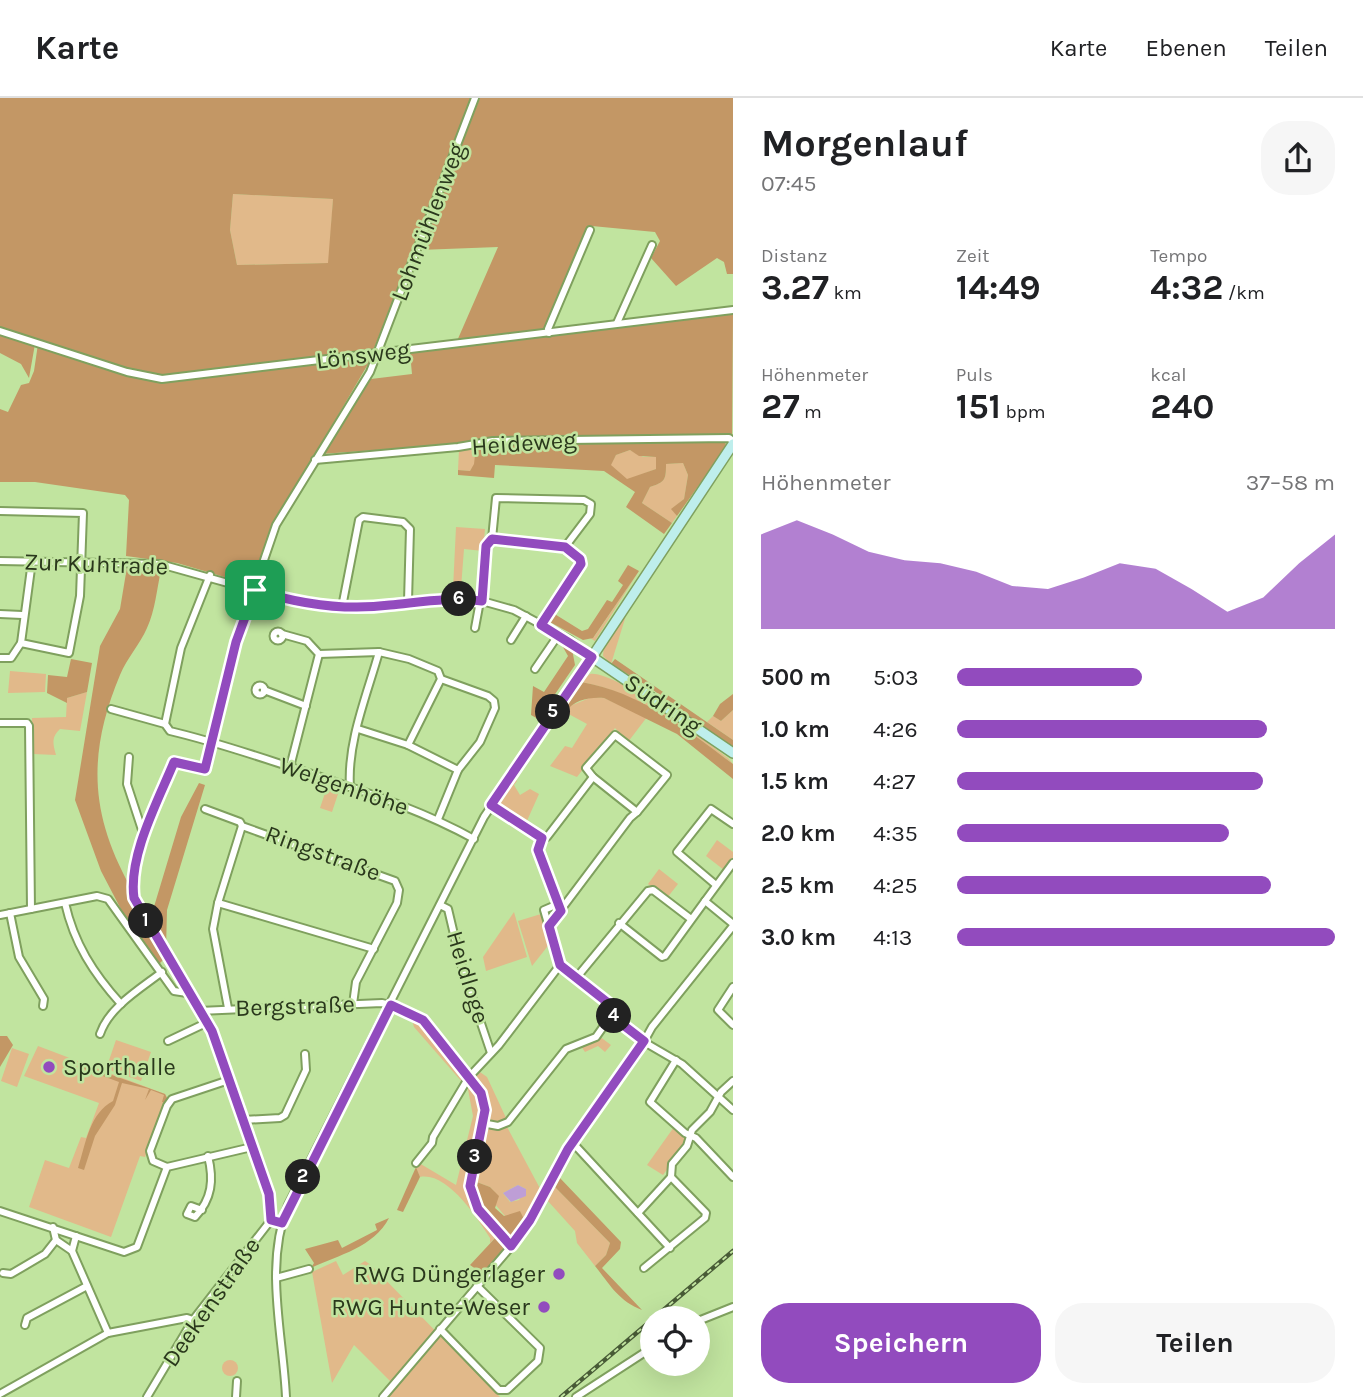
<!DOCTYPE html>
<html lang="de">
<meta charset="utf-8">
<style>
:root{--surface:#fff;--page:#f6f6f6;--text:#202124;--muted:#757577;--line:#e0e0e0;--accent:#924bbe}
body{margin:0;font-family:Karla,sans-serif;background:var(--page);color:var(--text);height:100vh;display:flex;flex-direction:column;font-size:26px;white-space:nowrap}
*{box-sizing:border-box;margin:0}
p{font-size:23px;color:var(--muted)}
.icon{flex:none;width:38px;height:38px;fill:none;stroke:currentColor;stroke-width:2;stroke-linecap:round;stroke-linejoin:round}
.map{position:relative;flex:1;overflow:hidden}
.panel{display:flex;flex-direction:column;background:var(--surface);width:630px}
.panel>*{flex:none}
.fabs{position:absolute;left:640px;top:1208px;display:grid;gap:14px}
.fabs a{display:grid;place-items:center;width:70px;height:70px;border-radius:50%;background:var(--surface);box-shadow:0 7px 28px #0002;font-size:35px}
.pin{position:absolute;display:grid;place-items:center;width:60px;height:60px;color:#fff;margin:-30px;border-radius:14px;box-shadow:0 4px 10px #0006}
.km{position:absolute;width:35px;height:35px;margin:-18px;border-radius:50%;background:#222;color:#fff;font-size:19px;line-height:35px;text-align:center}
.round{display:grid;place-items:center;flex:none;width:74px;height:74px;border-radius:28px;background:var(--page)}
.overview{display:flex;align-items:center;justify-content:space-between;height:119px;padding:0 28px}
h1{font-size:38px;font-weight:700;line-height:52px}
.figures{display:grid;grid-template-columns:repeat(3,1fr);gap:10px;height:119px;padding:7px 28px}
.figures div{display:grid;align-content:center}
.figures b{font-size:35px;font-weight:700}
.figures small{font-size:19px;font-weight:400}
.figures p{font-size:19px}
.chart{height:196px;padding:14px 28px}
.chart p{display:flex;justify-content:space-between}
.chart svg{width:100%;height:126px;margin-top:7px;fill:var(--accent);opacity:.7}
.cta{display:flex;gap:14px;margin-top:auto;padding:14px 28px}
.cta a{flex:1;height:80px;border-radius:28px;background:var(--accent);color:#fff;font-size:28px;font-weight:700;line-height:80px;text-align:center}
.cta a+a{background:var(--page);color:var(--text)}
ul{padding:0 28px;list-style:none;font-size:23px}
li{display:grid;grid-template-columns:112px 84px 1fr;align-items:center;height:52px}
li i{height:18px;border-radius:9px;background:var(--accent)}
header{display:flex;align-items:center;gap:42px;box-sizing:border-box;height:98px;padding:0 35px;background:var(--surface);border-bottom:2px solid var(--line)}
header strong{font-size:33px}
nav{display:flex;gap:38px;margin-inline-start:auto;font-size:24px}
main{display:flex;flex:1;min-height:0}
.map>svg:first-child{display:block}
</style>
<header>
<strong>Karte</strong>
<nav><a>Karte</a><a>Ebenen</a><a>Teilen</a></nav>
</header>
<main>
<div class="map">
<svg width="733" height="1299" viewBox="0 0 733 1299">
<rect width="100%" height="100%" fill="#c1e49f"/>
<g fill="#e1b98a" fill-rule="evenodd">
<polygon points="233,96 333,101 329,165 237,167 230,132"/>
<polygon points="476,348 475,366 470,373 458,372 459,352"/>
<polygon points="630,352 643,359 657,359 656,371 627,382 610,368 616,357"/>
<path d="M 683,365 L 688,377 L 684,401 L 672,411 L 677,418 L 672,425 L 642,405 L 650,389 C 665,384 666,382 666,366 Z"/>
<polygon points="456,429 485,431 483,453 464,451 461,490 453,491"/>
<polygon points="639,473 595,543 590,540 594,539"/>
<polygon points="628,511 611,566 603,558 604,547"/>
<polygon points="10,573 46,576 45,594 8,595"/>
<path d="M 590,576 C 616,572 703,642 728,660 L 733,666 C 688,632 637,594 581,584 Z"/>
<path d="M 87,594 L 80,633 L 60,631 C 51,639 53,646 56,657 L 33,656 L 32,620 L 66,619 L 67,600 Z"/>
<polygon points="592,599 604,600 647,619 628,644 615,630 577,679 550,668 565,648 572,650 587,626 565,614 570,608"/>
<polygon points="733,612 733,642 707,624 713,618 721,623"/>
<polygon points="515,681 517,683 514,687 520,697 530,691 539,696 526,725 501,709 500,704"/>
<polygon points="327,689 339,693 332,714 320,710"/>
<polygon points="717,742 733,754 733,760 724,772 706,758"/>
<polygon points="659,771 678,786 667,800 648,786"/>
<polygon points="514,814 527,859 486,873 483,859"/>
<polygon points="541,816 551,844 532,868 518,823"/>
<polygon points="416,921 464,979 462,984 414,929 412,922"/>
<polygon points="599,938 611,947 605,954 598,948 585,954 581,948 593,945"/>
<polygon points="116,942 151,954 141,983 106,971"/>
<polygon points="38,948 165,996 167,1000 145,1059 140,1058 111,1139 29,1109 45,1062 69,1070 81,1039 86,1040 99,1005 24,978"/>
<polygon points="12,950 29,956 17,989 1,983"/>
<polygon points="477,972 487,979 507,1022 501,1026 487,1024 485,994 474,979"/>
<path d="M 467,986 C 499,995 465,1065 467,1087 C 469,1107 484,1124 497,1138 L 490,1145 L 490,1140 C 477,1120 448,1074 420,1079 L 416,1069 L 419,1065 L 456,1087 L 473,1018 Z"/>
<path d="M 507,1029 L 543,1096 L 525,1123 L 520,1114 L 505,1118 L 494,1105 L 498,1098 L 490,1089 L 474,1083 L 486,1030 ZM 518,1087 L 526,1091 L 519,1102 L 510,1104 L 503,1095 Z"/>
<polygon points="674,1029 685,1039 686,1045 663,1077 647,1067"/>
<polygon points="554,1088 610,1145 606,1157 595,1168 577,1145 575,1133 547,1102"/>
<polygon points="336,1163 343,1177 365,1163 371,1167 500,1299 387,1299 395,1288 354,1247 332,1285 312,1174"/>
<circle cx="230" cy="1270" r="8"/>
</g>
<g fill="#c39765" fill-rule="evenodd">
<path d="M 0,0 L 473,0 L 373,253 L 165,279 L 147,277 L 0,230 ZM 233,96 L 333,101 L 328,165 L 237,167 L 230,132 Z"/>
<polygon points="480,0 733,0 733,176 727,176 724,164 717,160 676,188 651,160 660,143 655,134 592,128 583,138 543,233 457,243 498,149 419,152"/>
<polygon points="733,213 732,339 554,339 321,356 371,281 412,276 410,255"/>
<polygon points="0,234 35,246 29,280 21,266 0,255"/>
<polygon points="38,246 160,285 368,259 371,261 279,418 252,487 177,465 126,458 129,402 125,397 35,384 0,384 0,311 8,314 21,287 29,285 34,273"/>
<path d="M 725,341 L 726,349 L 677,418 L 671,411 L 684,401 L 688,377 L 683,365 L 666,366 C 666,382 665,384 650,389 L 642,405 L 672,425 L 664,436 L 626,409 L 635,394 L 604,373 L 495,367 L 494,380 L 458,377 L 458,372 L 470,373 L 474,366 L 476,348 L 493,345 ZM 630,352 L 639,358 L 656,359 L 656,371 L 627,381 L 611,367 L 616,357 Z"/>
<polygon points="628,467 639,473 593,540 583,542 548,523 553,515 582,533 588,531 607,502 612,504 623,487 618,483"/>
<path d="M 127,469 L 161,472 C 157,490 155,513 147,530 C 140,546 127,560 120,577 C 88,654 89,714 130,788 L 131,800 L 164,861 L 159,866 L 124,817 L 101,773 L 75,702 L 100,548 L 120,511 Z"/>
<polygon points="559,542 572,551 575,567 538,621 531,617 533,588 544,594 568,558"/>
<polygon points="71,561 92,565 87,594 67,600 67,605 47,595 48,577 67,579"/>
<polygon points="615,561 733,642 733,651 649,589 611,566"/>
<path d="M 581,584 C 640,594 686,631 733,666 L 733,681 L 677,636 L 604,600 C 588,599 575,602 565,614 L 561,612 Z"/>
<polygon points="733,596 733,612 721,623 713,618 720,606"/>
<polygon points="199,685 205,687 167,812 166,851 150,822 181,719"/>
<polygon points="0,938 7,938 13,947 0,969"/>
<path d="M 81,966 L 165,996 L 167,1000 L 165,1005 L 162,1004 L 164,997 L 151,992 L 145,1002 L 149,991 L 122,985 L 115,1007 L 95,1038 L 84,1072 L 78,1070 C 86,1044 90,1015 113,1003 L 119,984 L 81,970 Z"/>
<polygon points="416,1069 420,1079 403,1114 397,1112"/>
<path d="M 559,1079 L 621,1144 L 620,1151 L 602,1170 L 642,1212 C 618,1203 609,1185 595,1168 L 606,1157 L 610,1145 L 554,1088 Z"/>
<path d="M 474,1083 L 490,1089 L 499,1098 L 495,1110 L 504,1118 L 520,1113 L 525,1123 L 513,1138 C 492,1136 474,1103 474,1083 Z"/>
<path d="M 389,1120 C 374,1149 339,1157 311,1170 L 314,1165 L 305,1151 L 338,1142 L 342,1150 L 377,1132 L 375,1126 Z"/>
<polygon points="497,1138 506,1149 483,1176 470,1167"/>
</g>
<polygon fill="#be9ed6" points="518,1087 526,1091 526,1098 511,1104 503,1095"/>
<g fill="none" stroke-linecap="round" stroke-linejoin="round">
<defs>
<g id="street">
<polyline points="617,225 652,147"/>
<polyline points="0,233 127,274 162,281 733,212"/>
<polyline points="549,235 548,231 590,132"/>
<polyline points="315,362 458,349 493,343 729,340 733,343"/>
<polyline points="0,413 83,415 80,498 69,555 21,545 32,463"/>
<polyline points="492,441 565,449"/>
<path d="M 0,463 L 160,466 L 278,499 L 342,509 L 391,507 L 433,501 L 482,503 L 514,512 L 570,542 L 592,559 L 484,719 L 288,1107 C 264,1168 283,1236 286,1299"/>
<polyline points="482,503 486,448 492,441 496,400 584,402 591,406 590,416 565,449 580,461 581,466 541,527"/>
<polyline points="342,509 359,422 363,419 403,424 410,431 408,503"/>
<polyline points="0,516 22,517"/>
<polyline points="475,530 480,503"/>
<circle cx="278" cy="538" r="4.5"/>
<polyline points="282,536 307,543 319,556 290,669"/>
<polyline points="511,542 526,518"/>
<polyline points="379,554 409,561 438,573 441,581 408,647"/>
<path d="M 319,556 L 379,554 C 367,597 347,644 350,689"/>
<polyline points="0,560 11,560 21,545"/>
<polyline points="535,571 559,536"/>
<circle cx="260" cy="592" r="4.5"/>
<polyline points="264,592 306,608"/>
<path d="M 111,611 L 165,626 L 170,633 C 217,644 262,660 309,675 C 365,694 422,712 474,741"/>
<polyline points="0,625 27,625 29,628 31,811"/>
<polyline points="165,626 181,550 210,477"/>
<polyline points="358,631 408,647 458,672"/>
<polyline points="129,659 127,686 144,738"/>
<polyline points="593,679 586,670 615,637 667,677 637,714"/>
<polyline points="491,707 542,740 538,752 560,813 549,829 560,867 612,908 617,914 614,920 639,941 682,966 733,1012"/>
<polyline points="205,711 240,724 242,728 395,783 399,792 397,805 356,884 353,906"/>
<polyline points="438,721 458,672 480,644 495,610 494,603 488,598 441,581"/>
<polyline points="542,740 547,739 593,679 637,714 630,720 560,813"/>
<polyline points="733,765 705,803 733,826"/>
<polyline points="716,787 677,754 711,711 733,726"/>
<path d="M 65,805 C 74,845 93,875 121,906"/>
<polyline points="218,805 374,851"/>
<polyline points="440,807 448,811 461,866 491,955"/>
<polyline points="10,815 19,859 44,901 43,908"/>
<polyline points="0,817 97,798 108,801 174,893 187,895"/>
<polyline points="619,825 662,859 665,858 705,803"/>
<polyline points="549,829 544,812 558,806"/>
<polyline points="577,879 648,793 653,792 691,821"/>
<polyline points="733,889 718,912 733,927"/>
<polyline points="228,910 213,831 218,805 242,728"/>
<polyline points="199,913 382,905 399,909 423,922 481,995 485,1012 470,1088 479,1111 511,1148"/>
<path d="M 100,936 C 109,909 140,891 162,874"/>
<polyline points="168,943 206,925"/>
<polyline points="676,962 650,1004 685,1035 696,1040 733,1079"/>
<polyline points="243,1022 280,1020 285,1017 306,972 305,956"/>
<polyline points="482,1025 498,1028 508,1024 566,951 596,939 608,922 614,920"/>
<polyline points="573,1045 670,1150"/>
<polyline points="416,1065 432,1045 433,1039 469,979 499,947 560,867"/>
<polyline points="167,1069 153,1063 150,1053 167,1008 172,1001 229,982"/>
<path d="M 202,1112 L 191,1108 L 187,1116 L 195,1119 C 212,1101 214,1082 208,1058"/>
<polyline points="0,1113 124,1154 137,1149 167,1069 252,1049"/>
<polyline points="638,1115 671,1079 672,1066 687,1048 692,1032 710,1014 721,994 733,983"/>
<path d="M 271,1122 L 269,1096 L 212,933 L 133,800 C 128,758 158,702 175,664 L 205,671 L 236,544 L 276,427 L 370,274 L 475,0"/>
<polyline points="53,1129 56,1142 72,1153"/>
<polyline points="76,1138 72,1153 108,1235"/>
<polyline points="644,1170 705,1120 706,1115 671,1079"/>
<polyline points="3,1175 11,1176 45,1156 56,1142"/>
<polyline points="276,1180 309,1171"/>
<polyline points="698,1223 733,1209"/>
<polyline points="25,1227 27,1220 87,1188"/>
<polyline points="440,1231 499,1292 507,1292 538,1263 540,1250 477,1188"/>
<polyline points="0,1296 108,1235 187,1220 193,1222"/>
<polyline points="147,1299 193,1222 271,1122"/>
<polyline points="236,1299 237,1283"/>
<polyline points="383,1299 509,1151 530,1122 568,1051 637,956 652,929 733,828"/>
<polyline points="576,1299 653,1249"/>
</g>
<polyline id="secondary" points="733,346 592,559 733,655"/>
</defs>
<use href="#street" stroke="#7fa05e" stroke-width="10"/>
<use href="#secondary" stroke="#7fa05e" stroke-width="12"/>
<use href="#street" stroke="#fff" stroke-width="6"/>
<use href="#secondary" stroke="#beeeec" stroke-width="9"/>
<defs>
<g id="rail">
<polyline points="654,1220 733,1153"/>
<polyline points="561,1299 653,1221"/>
</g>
</defs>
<use href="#rail" stroke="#485b36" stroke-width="4.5"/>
<use href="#rail" stroke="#c1e49f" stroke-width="2" stroke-dasharray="5" stroke-linecap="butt"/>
</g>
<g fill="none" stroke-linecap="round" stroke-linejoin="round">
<defs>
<path id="route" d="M 492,441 L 565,449 L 580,461 L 581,466 L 541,527 L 592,559 L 491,707 L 542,740 L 538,752 L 561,813 L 549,828 L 560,867 L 612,908 L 617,914 L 614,920 L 644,943 L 568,1051 L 530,1122 L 511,1148 L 478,1111 L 470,1088 L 485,1012 L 481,995 L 423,922 L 391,907 L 282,1125 L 271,1122 L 269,1096 L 212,933 L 134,800 C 128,758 158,703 174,664 L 205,671 L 236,544 L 255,492 C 299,506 344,513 390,507 C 422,504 450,499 482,503 L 486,448 Z"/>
</defs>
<use href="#route" stroke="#fff" stroke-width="14"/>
<use href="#route" stroke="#924bbe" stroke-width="9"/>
</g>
<g fill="#924bbe" stroke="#c1e49f" stroke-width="2.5">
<circle cx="49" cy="969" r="7"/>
<circle cx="559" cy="1176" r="7"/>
<circle cx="544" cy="1209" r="7"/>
</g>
<g text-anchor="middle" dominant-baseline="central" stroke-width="5" stroke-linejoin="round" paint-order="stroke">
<g font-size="24" fill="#2a381c" stroke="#c1e49f">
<text transform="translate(428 124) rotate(-69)">Lohmühlenweg</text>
<text transform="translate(363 257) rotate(-7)">Lönsweg</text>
<text transform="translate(524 345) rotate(-4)">Heideweg</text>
<text transform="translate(96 466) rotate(2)">Zur Kuhtrade</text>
<text transform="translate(663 606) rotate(34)">Südring</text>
<text transform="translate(344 688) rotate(19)">Welgenhöhe</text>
<text transform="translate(323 755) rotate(20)">Ringstraße</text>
<text transform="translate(468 879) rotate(73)">Heidloge</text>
<text transform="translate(295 908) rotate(-2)">Bergstraße</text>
<text transform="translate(211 1204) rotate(-55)">Deekenstraße</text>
</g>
<g font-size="24" fill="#2a381c" stroke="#c1e49f" text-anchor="end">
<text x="63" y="969" text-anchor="start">Sporthalle</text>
<text x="545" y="1176">RWG Düngerlager</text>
<text x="530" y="1209">RWG Hunte-Weser</text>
</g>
</g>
</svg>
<div class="fabs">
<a><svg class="icon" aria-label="locate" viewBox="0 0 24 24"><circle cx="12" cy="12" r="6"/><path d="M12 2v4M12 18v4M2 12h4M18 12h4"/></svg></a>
</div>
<div class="pin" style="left:255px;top:492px;background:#1e9e55"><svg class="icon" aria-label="arrive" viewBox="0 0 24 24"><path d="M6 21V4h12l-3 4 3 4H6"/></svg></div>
<b class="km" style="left:146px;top:823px">1</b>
<b class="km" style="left:303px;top:1079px">2</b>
<b class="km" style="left:475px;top:1059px">3</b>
<b class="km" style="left:614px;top:918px">4</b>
<b class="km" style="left:553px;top:614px">5</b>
<b class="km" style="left:459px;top:501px">6</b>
</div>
<section class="panel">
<div class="overview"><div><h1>Morgenlauf</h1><p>07:45</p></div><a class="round"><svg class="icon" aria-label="share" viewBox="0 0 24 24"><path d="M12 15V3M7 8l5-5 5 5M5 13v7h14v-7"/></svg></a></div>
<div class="figures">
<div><p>Distanz</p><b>3.27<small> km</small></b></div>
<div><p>Zeit</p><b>14:49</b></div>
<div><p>Tempo</p><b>4:32<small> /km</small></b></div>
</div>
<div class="figures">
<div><p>Höhenmeter</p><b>27<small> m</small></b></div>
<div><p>Puls</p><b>151<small> bpm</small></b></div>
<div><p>kcal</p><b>240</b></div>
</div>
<div class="chart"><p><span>Höhenmeter</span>37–58 m</p>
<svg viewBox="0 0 160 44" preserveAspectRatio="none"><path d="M0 44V11L10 6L20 11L30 17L40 20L50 21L60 24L70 29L80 30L90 26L100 21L110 23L120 30L130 38L140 33L150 21L160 11V44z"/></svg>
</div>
<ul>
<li><b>500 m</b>5:03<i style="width:49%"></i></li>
<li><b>1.0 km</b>4:26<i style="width:82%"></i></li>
<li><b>1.5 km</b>4:27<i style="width:81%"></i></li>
<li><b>2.0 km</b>4:35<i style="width:72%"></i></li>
<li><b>2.5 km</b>4:25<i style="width:83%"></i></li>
<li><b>3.0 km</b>4:13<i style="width:100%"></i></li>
</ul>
<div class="cta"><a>Speichern</a><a>Teilen</a></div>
</section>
</main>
